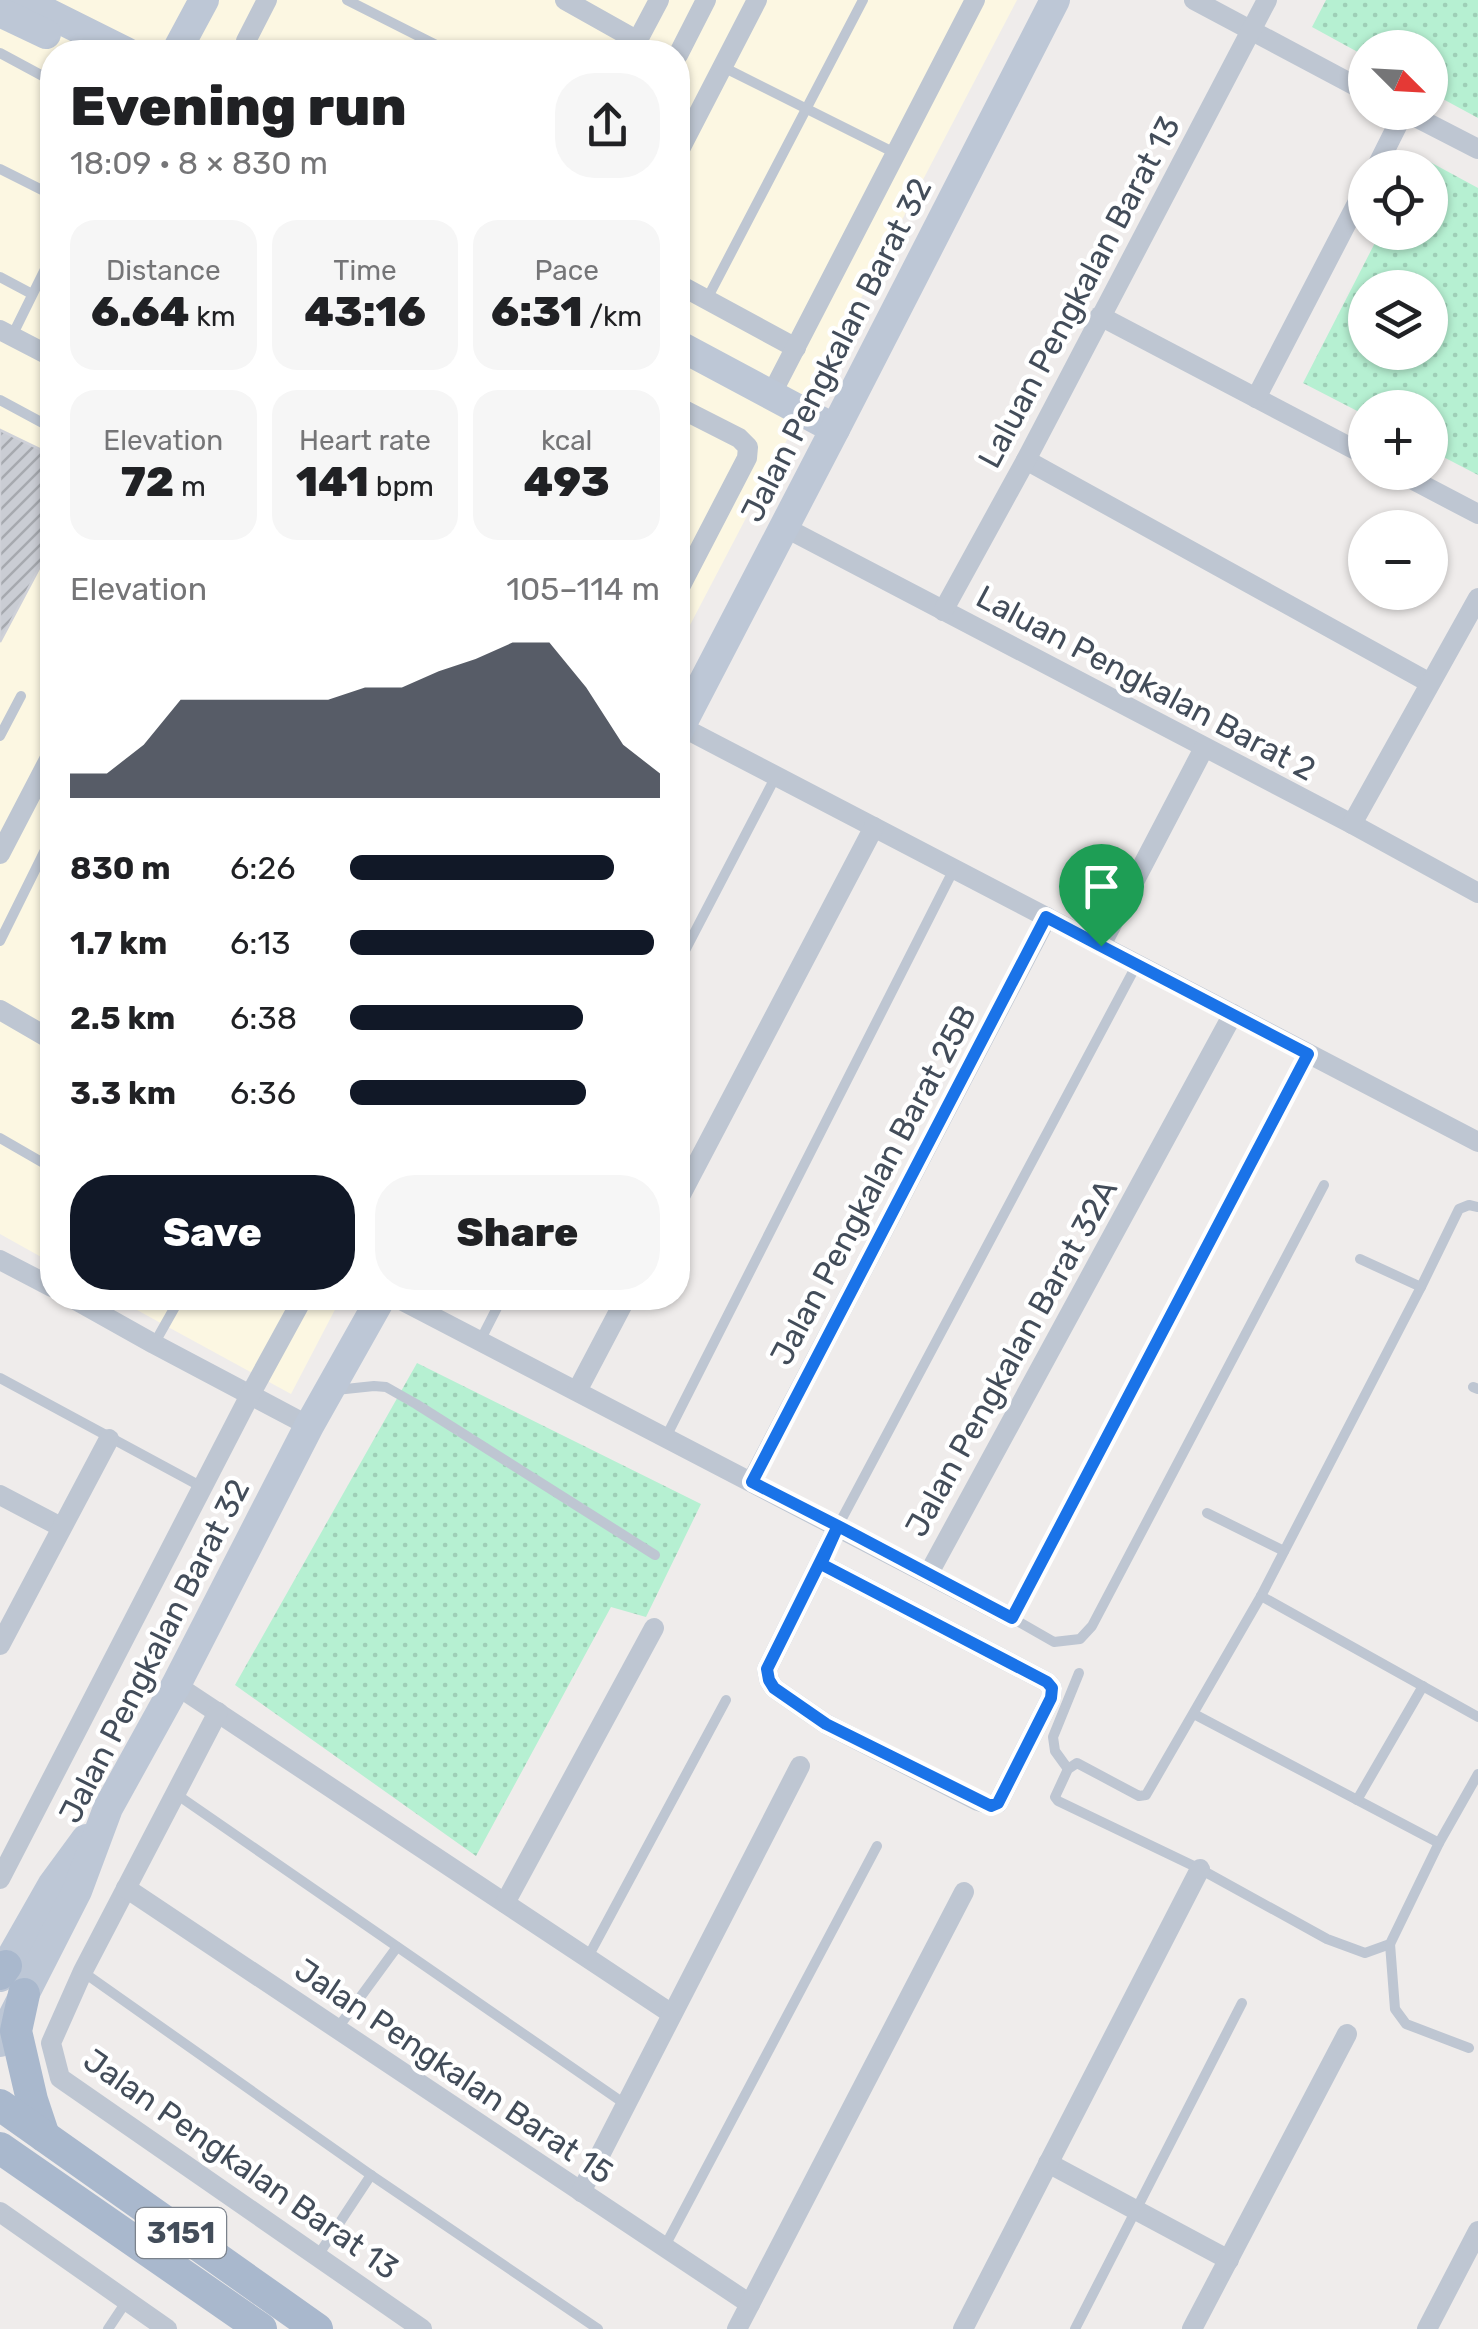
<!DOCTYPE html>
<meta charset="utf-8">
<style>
:root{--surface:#fff;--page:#f6f6f6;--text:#202124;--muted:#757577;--accent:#111827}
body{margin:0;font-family:Rubik,sans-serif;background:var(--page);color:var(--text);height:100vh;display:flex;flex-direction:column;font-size:38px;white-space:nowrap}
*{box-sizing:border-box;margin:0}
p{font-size:32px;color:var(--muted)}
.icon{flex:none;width:55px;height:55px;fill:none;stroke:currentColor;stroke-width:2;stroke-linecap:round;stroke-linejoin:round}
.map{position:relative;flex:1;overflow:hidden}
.details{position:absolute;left:40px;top:40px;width:650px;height:1270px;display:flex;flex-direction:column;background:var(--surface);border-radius:40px;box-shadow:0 2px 8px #0004}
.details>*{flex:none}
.needle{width:65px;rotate:114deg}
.buttons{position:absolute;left:1348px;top:30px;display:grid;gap:20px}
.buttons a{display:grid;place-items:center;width:100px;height:100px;border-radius:50%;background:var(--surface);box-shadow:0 2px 8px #0004;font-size:50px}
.pin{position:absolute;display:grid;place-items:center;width:85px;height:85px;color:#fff;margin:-102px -42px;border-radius:50% 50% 50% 0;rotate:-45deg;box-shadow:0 0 10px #0007}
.pin .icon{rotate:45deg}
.round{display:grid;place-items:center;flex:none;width:105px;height:105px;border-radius:40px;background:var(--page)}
.head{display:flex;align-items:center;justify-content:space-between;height:170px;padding:0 30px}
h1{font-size:55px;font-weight:800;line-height:75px}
.stats{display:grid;grid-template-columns:repeat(3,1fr);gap:15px;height:170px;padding:10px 30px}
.stats div{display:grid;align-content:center;border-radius:25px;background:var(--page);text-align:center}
.stats b{font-size:42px;font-weight:800}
.stats small{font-size:28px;font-weight:400}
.stats p{font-size:28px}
.chart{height:280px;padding:20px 30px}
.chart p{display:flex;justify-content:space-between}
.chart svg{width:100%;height:180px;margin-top:10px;fill:var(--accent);opacity:.7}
.cta{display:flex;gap:20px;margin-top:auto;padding:20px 30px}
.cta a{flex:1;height:115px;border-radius:40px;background:var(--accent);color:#fff;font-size:40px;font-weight:800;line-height:115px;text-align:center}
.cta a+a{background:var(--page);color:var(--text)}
ul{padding:0 30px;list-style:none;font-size:32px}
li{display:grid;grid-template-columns:160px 120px 1fr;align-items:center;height:75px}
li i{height:25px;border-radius:12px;background:var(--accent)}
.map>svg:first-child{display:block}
</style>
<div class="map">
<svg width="1478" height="2329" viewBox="0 0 1478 2329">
<defs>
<pattern id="park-dots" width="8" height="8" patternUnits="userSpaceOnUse" patternTransform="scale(2.5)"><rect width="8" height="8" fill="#b6f0d2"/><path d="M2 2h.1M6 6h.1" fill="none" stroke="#9ecfb7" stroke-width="1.8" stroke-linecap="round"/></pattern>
<pattern id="building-hatch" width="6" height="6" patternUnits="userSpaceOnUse" patternTransform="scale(2.5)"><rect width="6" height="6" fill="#cacdd4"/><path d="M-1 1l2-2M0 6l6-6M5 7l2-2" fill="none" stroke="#a6a9af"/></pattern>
</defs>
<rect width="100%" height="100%" fill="#efeceb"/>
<g fill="#fcf7e2">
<polygon points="0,0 1017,0 678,648 678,52 52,52 52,1263 0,1234"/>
<polygon points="115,1298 341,1298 291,1394"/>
</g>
<g fill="url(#park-dots)" fill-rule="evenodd">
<polygon points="1326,0 1478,0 1478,118 1430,92 1430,48 1365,48 1365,56 1312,27"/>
<path d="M 1419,156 L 1478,188 L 1478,475 L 1430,450 L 1430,408 L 1365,408 L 1365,415 L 1303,383 L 1380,233 L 1430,232 L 1430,168 L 1413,167 ZM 1365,288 L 1430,288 L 1430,352 L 1365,352 Z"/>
<polygon points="417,1363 701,1504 646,1617 611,1607 476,1856 235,1685"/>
</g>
<polygon fill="url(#building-hatch)" stroke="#cfd1d8" stroke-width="2.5" points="0,430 52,455 52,544 0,642"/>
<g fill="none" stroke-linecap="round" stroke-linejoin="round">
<g stroke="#bec6d2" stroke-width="10">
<polyline points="347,0 450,52"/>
<polyline points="0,53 52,81"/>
<polyline points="723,67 895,153"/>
<polyline points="0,169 52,195"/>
<polyline points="0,277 32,294"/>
<polyline points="707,299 863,0"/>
<polyline points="12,336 52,255"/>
<polyline points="0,400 52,428"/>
<polyline points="0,736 21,696"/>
<polyline points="0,941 52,836"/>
<polyline points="678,964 776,776"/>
<polyline points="1308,1054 1012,1618 1054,1642 1080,1639 1092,1626 1324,1185"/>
<polyline points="0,1138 52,1168"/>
<polyline points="1478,1207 1469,1205 1459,1209 1421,1287 1261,1596 1146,1795 1139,1796 1077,1763 1068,1769 1055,1797 1058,1801 1200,1869 1327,1939 1365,1953 1390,1944 1439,1843 1478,1774"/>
<polyline points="1360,1259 1421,1287"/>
<polyline points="480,1341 502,1298"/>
<polyline points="154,1344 180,1298"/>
<polyline points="0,1378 202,1487"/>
<polyline points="1473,1387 1478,1389"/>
<polyline points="336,1390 374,1386 386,1387 416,1404 655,1555"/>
<polyline points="666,1437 954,869"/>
<polyline points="1207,1513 1284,1551"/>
<polyline points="838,1526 1137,964"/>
<polyline points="1261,1596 1478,1717"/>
<polyline points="1194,1714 1439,1843"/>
<polyline points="1068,1769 1055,1751 1053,1737 1079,1673"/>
<polyline points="176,1794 625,2104"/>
<polyline points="1357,1800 1423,1686"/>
<polyline points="1390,1944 1395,2009 1406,2024 1469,2048"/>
<polyline points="588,1957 726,1700"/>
<polyline points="83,1972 371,2175 598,2329"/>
<polyline points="337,2029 397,1947"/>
<polyline points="665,2246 877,1846"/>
<polyline points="317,2257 371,2175"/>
<polyline points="108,2329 126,2302"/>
<polyline points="1075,2329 1242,2003"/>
</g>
<g stroke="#bec6d2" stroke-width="20">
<polyline points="565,0 638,41"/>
<polyline points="1194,0 1365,91"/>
<polyline points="632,51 659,0"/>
<polyline points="245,52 246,41 267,0"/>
<polyline points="678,55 706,0"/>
<polyline points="1406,112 1478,149"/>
<polyline points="678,153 757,0"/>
<polyline points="1376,168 1404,112"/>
<polyline points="678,284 796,348"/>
<polyline points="1100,316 1365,455"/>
<polyline points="0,330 52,357"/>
<polyline points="771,395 975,0"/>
<polyline points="1256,398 1365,188"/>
<polyline points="678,407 739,438 748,447 747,458 678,591"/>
<polyline points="1026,460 1430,683"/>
<polyline points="1398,472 1478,514"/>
<polyline points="784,527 1352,824 1478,893"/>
<polyline points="943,611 1026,460 1267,0"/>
<polyline points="680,726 1478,1142"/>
<polyline points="1352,824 1478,598"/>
<polyline points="0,854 52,754"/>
<polyline points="1101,945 1204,748"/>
<polyline points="0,1010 52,1040"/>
<polyline points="678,1200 874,827"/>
<polyline points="0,1260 52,1287"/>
<polyline points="72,1298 154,1344 309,1426"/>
<polyline points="397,1298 1012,1618"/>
<polyline points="577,1391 626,1298"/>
<polyline points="752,1481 1047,917"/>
<polyline points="0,1495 61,1527"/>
<polyline points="821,1564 1047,1682 1052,1688 1051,1698 998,1803 991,1805 978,1801 826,1724 774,1688 769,1680 767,1669 838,1526"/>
<polyline points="929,1573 1233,1014"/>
<polyline points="0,1645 109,1439"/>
<polyline points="176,1685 672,2014"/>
<polyline points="218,1712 83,1971 51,2043 60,2078 422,2329"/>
<polyline points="0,1879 250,1395 303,1298"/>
<polyline points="126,1888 750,2304"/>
<polyline points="505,1903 654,1628"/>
<polyline points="1048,2163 1229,2260"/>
<polyline points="581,2192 800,1766"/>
<polyline points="0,2212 167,2329"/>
<polyline points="737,2329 964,1892"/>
<polyline points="963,2329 1200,1869"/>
<polyline points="1192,2329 1347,2034"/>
<polyline points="1427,2329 1478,2231"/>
</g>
<g stroke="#bdc7d6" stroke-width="30">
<polyline points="22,0 126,52"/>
<polyline points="0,12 46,34"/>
<polyline points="176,52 204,0"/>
<polyline points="678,345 835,429"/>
<polyline points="678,731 835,429 1055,0"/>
<polyline points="0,1977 53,1884 86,1839"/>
<polyline points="0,2042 77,1891 108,1808 176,1685 309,1426 381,1298"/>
</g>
<g stroke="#a9b8cd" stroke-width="32">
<polyline points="0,1974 6,1966"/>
<polyline points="24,1994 16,2031 32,2100 44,2136"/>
<polyline points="0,2105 317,2329"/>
<polyline points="0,2148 261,2329"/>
</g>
</g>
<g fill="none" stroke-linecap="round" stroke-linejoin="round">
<defs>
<polyline id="route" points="1101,946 1046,917 752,1482 838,1526 767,1669 769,1680 774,1688 826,1724 991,1806 998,1803 1051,1698 1052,1688 1047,1682 821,1564 838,1526 1012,1618 1308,1054 1101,946"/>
</defs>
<use href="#route" stroke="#fff" stroke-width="20"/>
<use href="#route" stroke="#1a73e8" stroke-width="12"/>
</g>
<g text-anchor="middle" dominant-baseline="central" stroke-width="9" stroke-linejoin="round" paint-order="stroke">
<rect fill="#fff" stroke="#7b828c" stroke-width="2.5" x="136" y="2208" width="90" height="50" rx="8"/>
<g font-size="30" font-weight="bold" fill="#434d5a">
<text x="181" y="2233">3151</text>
</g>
<g font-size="32" fill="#434d5a" stroke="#fff">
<text transform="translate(1079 292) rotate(-62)">Laluan Pengkalan Barat 13</text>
<text transform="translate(836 350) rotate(-63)">Jalan Pengkalan Barat 32</text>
<text transform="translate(1146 683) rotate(28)">Laluan Pengkalan Barat 2</text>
<text transform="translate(873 1185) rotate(-62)">Jalan Pengkalan Barat 25B</text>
<text transform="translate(1011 1358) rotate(-61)">Jalan Pengkalan Barat 32A</text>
<text transform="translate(154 1651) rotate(-63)">Jalan Pengkalan Barat 32</text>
<text transform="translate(454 2071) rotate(34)">Jalan Pengkalan Barat 15</text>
<text transform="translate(241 2164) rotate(35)">Jalan Pengkalan Barat 13</text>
</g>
</g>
</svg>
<div class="buttons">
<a><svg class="needle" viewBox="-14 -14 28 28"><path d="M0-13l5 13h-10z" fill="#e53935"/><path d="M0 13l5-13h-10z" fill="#757577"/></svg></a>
<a><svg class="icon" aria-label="locate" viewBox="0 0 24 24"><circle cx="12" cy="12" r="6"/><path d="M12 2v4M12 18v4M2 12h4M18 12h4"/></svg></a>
<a><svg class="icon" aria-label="layers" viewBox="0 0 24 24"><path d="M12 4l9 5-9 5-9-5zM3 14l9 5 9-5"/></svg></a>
<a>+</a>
<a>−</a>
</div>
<div class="pin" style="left:1101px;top:946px;background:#1e9e55"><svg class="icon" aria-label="arrive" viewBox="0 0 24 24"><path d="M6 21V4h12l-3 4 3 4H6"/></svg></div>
<section class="details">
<div class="head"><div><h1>Evening run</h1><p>18:09 · 8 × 830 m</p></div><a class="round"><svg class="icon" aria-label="share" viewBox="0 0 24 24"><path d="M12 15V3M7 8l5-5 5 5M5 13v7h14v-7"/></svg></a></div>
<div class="stats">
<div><p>Distance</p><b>6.64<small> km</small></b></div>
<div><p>Time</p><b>43:16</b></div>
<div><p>Pace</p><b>6:31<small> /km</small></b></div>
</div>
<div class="stats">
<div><p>Elevation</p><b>72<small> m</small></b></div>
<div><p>Heart rate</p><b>141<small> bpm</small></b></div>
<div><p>kcal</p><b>493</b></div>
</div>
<div class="chart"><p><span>Elevation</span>105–114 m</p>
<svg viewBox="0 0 160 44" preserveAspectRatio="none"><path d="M0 44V38L10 38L20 31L30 20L40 20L50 20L60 20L70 20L80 17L90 17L100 13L110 10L120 6L130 6L140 17L150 31L160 38V44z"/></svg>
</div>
<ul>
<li><b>830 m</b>6:26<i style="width:85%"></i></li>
<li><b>1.7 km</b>6:13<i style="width:98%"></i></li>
<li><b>2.5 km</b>6:38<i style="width:75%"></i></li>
<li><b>3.3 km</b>6:36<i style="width:76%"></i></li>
</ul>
<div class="cta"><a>Save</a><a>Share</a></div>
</section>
</div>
